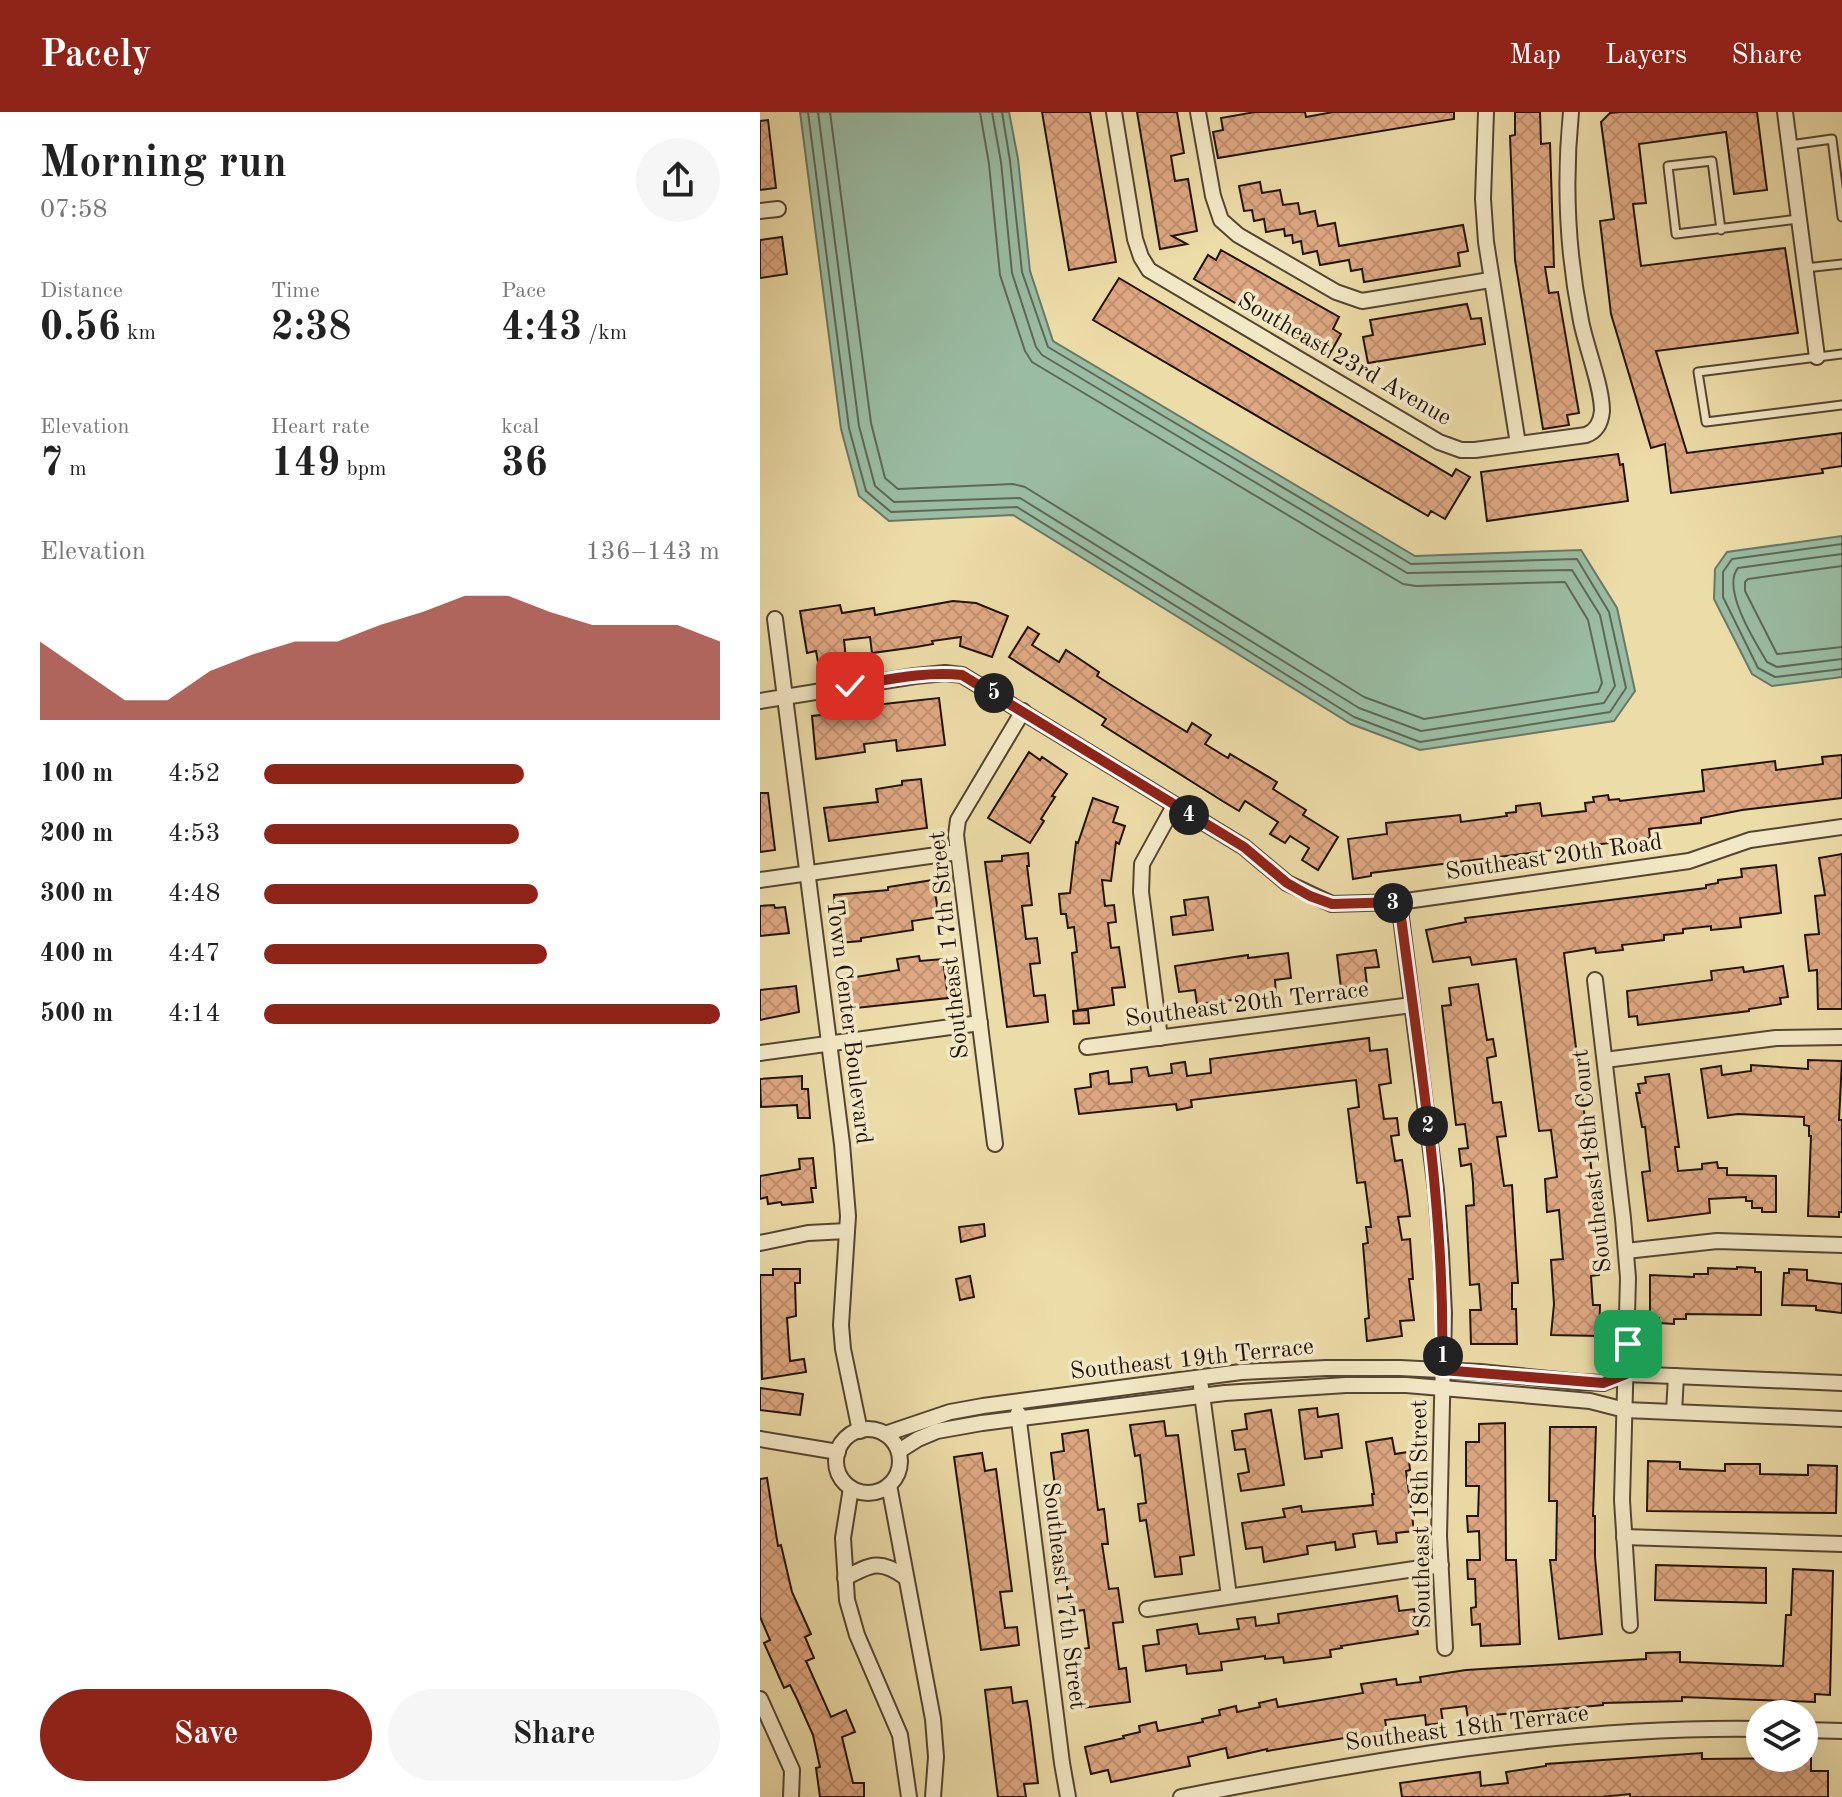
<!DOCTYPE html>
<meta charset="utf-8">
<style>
:root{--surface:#fff;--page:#f6f6f6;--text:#222;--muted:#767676;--accent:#8f2418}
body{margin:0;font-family:"Old Standard TT",serif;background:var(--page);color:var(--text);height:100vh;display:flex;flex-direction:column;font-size:30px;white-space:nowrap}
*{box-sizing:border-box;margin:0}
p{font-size:26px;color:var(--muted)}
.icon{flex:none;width:44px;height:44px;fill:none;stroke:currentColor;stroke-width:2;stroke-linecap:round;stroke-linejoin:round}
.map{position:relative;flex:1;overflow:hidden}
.side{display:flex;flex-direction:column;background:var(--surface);width:760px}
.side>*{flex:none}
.fabs{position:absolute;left:986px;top:1588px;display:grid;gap:16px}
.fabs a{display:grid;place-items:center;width:72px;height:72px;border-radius:50%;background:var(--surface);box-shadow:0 8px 32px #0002;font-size:40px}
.pin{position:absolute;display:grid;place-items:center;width:68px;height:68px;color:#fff;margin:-34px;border-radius:16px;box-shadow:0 4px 12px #0006}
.km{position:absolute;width:40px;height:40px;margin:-20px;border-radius:50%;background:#222;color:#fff;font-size:22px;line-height:40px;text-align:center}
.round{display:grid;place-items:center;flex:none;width:84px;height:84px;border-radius:42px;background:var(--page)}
.head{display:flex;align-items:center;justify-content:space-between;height:136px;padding:0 40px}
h1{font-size:44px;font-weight:600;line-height:60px}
.metrics{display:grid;grid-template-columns:repeat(3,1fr);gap:12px;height:136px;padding:8px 40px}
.metrics div{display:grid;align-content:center}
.metrics b{font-size:40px;font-weight:600}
.metrics small{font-size:22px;font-weight:400}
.metrics p{font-size:22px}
.chart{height:224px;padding:16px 40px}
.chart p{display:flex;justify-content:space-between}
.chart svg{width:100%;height:144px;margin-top:8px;fill:var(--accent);opacity:.7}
.cta{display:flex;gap:16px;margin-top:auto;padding:16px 40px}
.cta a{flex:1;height:92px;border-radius:48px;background:var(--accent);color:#fff;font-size:32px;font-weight:600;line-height:92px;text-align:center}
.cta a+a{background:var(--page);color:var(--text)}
ul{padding:0 40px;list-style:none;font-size:26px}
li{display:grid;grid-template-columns:128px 96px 1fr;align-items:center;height:60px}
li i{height:20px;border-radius:10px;background:var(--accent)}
header{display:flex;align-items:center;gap:48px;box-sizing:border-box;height:112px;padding:0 40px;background:var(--accent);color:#fff}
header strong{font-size:38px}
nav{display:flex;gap:44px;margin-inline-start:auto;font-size:28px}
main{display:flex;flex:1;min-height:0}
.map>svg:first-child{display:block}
</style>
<header>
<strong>Pacely</strong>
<nav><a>Map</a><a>Layers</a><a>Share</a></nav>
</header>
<main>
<section class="side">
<div class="head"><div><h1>Morning run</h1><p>07:58</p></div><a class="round"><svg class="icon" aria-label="share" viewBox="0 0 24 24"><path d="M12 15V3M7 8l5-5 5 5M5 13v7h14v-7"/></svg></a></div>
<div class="metrics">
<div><p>Distance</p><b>0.56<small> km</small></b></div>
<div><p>Time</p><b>2:38</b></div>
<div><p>Pace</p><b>4:43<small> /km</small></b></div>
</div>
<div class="metrics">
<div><p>Elevation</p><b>7<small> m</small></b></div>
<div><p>Heart rate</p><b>149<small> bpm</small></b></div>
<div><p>kcal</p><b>36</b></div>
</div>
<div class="chart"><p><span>Elevation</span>136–143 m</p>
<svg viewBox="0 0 160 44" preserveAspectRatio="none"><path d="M0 44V20L10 29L20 38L30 38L40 29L50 24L60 20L70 20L80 15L90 11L100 6L110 6L120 11L130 15L140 15L150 15L160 20V44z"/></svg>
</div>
<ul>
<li><b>100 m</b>4:52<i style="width:57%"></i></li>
<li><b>200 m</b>4:53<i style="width:56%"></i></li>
<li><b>300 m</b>4:48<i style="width:60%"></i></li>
<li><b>400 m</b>4:47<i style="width:62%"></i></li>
<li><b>500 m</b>4:14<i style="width:100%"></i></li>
</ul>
<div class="cta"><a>Save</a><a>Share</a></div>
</section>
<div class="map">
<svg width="1082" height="1685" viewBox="0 0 1082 1685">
<defs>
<pattern id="building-cross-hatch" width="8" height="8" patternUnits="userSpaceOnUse" patternTransform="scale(2)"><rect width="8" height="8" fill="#dfa882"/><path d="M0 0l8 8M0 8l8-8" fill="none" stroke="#bf906f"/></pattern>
</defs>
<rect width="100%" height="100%" fill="#ecdca8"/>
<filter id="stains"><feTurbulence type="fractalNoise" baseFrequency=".0025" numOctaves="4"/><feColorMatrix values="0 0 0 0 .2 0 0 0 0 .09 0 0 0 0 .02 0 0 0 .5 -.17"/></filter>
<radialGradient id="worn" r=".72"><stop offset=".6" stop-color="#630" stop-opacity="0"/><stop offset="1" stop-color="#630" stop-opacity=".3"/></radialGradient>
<g fill="#9abca3" stroke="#6a7866" stroke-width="2">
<polygon points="40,0 249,0 258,47 270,159 293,229 655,444 821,438 857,496 875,579 854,609 660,638 591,612 253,403 129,409 99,384 81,317"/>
<polygon points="1082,424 1082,565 1012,574 992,562 954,487 955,457 967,440"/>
</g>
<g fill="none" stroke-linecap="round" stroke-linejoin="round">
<g stroke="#5e6856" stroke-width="2">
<polyline points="48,0 89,316 106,379 131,400 257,395 594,605 660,630 850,600 866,576 849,500 817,447 651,452 288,235 262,160 250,49 242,0"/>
<polyline points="58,0 99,314 115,374 134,390 260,386 599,596 661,619 844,591 855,574 840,503 812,458 647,461 282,243 276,235 252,161 241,50 232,0"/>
<polyline points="70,0 111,311 125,366 138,377 253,372 265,375 604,585 664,607 838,580 842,571 828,508 805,470 656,474 643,472 272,250 265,239 240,163 229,52 220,0"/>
<polyline points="1082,432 972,447 963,460 963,485 998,556 1015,565 1082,557"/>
<path d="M 1082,442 L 978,456 C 961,476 995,530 1007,550 L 1017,555 L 1082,547"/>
<polyline points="1082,454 988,467 985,470 985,479 1017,542 1082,535"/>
</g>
</g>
<g fill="url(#building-cross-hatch)" stroke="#21130a" stroke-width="2">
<polygon points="282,0 330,0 356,150 309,158"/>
<polygon points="377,0 417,0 424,41 411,44 415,69 428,67 437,119 412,124 427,132 400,137"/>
<polygon points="495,0 545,0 546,5 573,0 694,0 694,7 458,46 453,20 463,18 461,6"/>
<polygon points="755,0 780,0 781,32 790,31 794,155 785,155 789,181 798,180 819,301 807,303 809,313 783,317 755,148 750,24 755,23"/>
<polygon points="861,0 997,0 1007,78 974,82 966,20 879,32 886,91 873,92 881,154 1025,136 1038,221 896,239 927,341 1082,321 1082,354 1062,357 1063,361 911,381 905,332 891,336 851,202 840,109 854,107 841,10 850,1"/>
<polygon points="8,8 16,76 0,78 0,9"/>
<polygon points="500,70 502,81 520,78 523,93 538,91 540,102 555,99 558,114 575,111 579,134 703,113 708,139 698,141 700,154 604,170 602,157 591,159 589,148 560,153 557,139 543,142 541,129 533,131 532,123 525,124 524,117 506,120 504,107 494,109 492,98 484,99 479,74"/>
<polygon points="22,125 27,162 0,166 0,128"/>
<polygon points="461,138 579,205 573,217 581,222 568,245 434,167 448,143 456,148"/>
<polygon points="359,166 692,364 696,357 710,365 685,407 671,399 668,404 333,208"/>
<polygon points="707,192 711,207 721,206 725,232 608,251 603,225 613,223 610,208"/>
<polygon points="858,342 860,353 863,352 868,389 727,409 721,360"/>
<polygon points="193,489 216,491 248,504 232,545 200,534 201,525 172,529 173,532 156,535 112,541 110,525 84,528 86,547 58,550 56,539 47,541 40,499 80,493 82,501 114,496 115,503"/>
<polygon points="268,515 279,522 272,533 299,550 306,538 339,560 337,564 378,590 427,620 432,611 451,623 445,632 468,646 470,642 517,670 513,677 546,698 543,703 578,725 558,758 542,748 549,736 530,724 525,731 510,722 518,710 485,689 479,699 464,690 342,613 346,607 249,545"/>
<polygon points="179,586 185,633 137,639 136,628 104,632 105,640 56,647 52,604 79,601 105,594"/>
<polygon points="269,640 280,648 282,645 307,662 292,684 295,685 281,707 284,709 270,731 228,706"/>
<polygon points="1082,643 1082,686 982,698 941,706 941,711 889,717 890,726 611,761 611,764 593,767 588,727 627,722 626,711 700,703 701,710 747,704 746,701 756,700 756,694 780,691 782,704 826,699 825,691 834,690 833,685 848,683 849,688 859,687 860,689 944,679 942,658 1015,649 1016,658 1063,652 1062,645"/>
<polygon points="161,667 167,716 69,729 64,696 118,690 116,677 142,673 142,669"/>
<polygon points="0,681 8,681 15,738 0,740"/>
<polygon points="333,686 358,695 353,710 365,714 359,732 356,730 351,769 342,768 345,794 354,793 356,810 348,811 351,836 359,835 365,875 352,876 354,893 318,898 312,841 317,840 314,815 308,816 306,802 301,802 299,782 310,781 316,730 318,731"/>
<polygon points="268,741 269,754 267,754 272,793 262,794 266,827 277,826 280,851 270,852 274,884 285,883 288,910 247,915 225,750 242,749 242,744"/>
<polygon points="1082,742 1082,897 1058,897 1057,858 1049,859 1045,823 1059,822 1055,784 1065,783 1059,746"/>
<polygon points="1016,753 1021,801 980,806 981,815 951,818 951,814 923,817 923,821 904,823 904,828 862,833 863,838 836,841 835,836 804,841 831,1054 839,1163 831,1164 833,1193 840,1193 839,1224 791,1223 794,1192 791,1148 803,1147 799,1098 787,1100 785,1067 797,1065 791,1018 779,1019 756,847 712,853 710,845 673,850 666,818 706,810 705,806 946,776 946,773 958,771 958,768 982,765 981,757"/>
<polygon points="173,768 179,805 152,809 153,818 101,826 101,829 78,831 74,783 128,778 128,775"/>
<polygon points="448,785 453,818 413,823 411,805 426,803 424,788"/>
<polygon points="14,793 15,796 25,795 29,821 0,824 0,794"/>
<polygon points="616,838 619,855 605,856 607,873 581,876 577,843"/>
<polygon points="528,841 531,866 515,868 516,883 437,892 435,878 419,880 415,854 488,843 488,846"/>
<polygon points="159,844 160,849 183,847 188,886 87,897 83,867 139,858 137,847"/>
<polygon points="1023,854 1028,885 1020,886 1021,892 989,897 989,899 878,913 877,904 869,905 867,879 952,868 951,859 983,855 984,860"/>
<polygon points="718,872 727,928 733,927 736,944 727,946 733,991 741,990 746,1024 737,1025 744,1074 752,1073 758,1171 752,1171 752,1197 756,1197 757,1232 711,1232 710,1198 721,1198 719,1172 710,1173 706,1094 714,1093 713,1071 711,1052 701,1054 699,1037 708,1036 705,1012 696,1013 682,894 691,893 689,876"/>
<polygon points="36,874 39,900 0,908 0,878"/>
<polygon points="328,898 329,911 314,912 313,899"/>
<polygon points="609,926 610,939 627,937 631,971 619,973 624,1007 637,1006 639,1023 631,1024 635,1049 642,1048 647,1080 650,1104 638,1105 642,1128 650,1127 653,1167 649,1167 654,1208 640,1209 642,1224 607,1229 605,1207 609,1206 603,1132 608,1131 606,1115 611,1115 605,1070 597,1071 588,997 599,995 596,968 431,988 432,995 417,998 416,992 319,1002 315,977 331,975 330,962 348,959 349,972 372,970 371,957 387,955 389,964 412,961 411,952 425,950 427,964 451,961 450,947"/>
<polygon points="1048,948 1082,949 1079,1008 1082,1008 1082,1100 1079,1100 1079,1105 1048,1104 1051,1024 1049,1024 1049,1014 1044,1013 1044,1005 978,1002 948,1006 941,957 961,954 962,963 991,959 991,953 1048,957"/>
<polygon points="909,962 919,1035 915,1035 918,1059 942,1057 942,1052 957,1050 958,1056 967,1056 967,1063 1016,1064 1016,1100 1002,1100 1002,1096 992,1096 992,1089 986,1089 986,1085 949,1087 950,1101 888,1109 882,1060 890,1059 885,1015 882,1015 876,981 880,981 878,972 886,971 885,965"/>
<polygon points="42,964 42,977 48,977 50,1006 38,1006 37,993 1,995 0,967"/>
<polygon points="53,1046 56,1076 51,1076 53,1090 22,1093 21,1090 8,1092 7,1085 0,1087 0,1064 40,1057 39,1047"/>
<polygon points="224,1112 225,1124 201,1130 199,1115"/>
<polygon points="977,1155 995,1156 995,1160 1001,1160 1001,1203 926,1202 926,1207 914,1207 914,1212 899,1211 899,1206 890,1206 890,1163 934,1165 934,1162 948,1162 948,1156 977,1157"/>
<polygon points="13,1157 40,1157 40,1171 35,1171 36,1204 27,1206 30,1249 44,1247 46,1260 2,1267 0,1163 13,1163"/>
<polygon points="1029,1157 1047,1158 1047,1168 1082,1172 1082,1201 1056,1198 1056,1194 1022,1193 1024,1161 1029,1161"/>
<polygon points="210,1164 214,1185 200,1188 196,1167"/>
<polygon points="0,1276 43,1282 40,1303 0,1298"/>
<polygon points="557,1296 558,1305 578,1302 582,1336 561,1339 562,1345 545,1347 539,1298"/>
<polygon points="511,1298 524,1373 481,1379 478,1362 489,1360 485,1337 475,1338 472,1319 487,1317 485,1302"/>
<polygon points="404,1309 406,1324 418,1323 434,1443 420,1445 422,1462 395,1465 386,1408 380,1409 378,1392 386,1391 380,1343 375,1344 370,1313"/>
<polygon points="745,1311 746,1448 756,1448 760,1532 721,1534 720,1512 712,1513 711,1496 716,1495 715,1467 708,1467 707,1448 720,1448 719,1419 708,1420 707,1404 718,1404 719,1374 706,1374 706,1330 719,1330 719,1312"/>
<polygon points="790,1315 836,1315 833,1404 835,1404 835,1445 842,1522 799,1527 790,1448 796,1448 797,1389 789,1389"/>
<polygon points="328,1318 338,1398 344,1397 348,1432 342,1432 349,1477 358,1476 363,1510 353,1511 359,1557 366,1556 370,1590 322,1596 315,1538 329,1536 324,1498 310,1500 291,1341 304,1339 302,1322"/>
<polygon points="632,1326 635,1342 648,1340 650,1358 646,1359 654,1419 636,1421 637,1430 618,1432 616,1419 593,1422 595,1435 576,1438 575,1430 547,1434 548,1442 504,1450 502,1435 486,1437 482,1411 525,1405 523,1397 541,1394 542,1400 613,1393 612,1382 614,1382 606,1330"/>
<polygon points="222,1341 225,1359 236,1357 252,1479 240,1480 245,1516 257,1515 259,1533 221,1538 194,1345"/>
<polygon points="888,1349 920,1350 920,1357 965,1359 965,1352 1000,1352 1000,1362 1048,1363 1048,1353 1077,1354 1076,1401 887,1399"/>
<polygon points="7,1366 18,1434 21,1433 32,1480 51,1522 45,1525 54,1546 46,1549 71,1605 86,1598 95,1620 82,1625 93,1671 104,1671 104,1685 60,1685 56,1656 60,1655 53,1623 37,1587 30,1573 24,1576 4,1531 10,1528 0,1505 0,1367"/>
<polygon points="896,1453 1006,1456 1006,1491 895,1488"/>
<polygon points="1033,1457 1073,1459 1070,1583 1055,1582 1055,1590 922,1585 922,1589 843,1591 843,1593 722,1604 708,1607 706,1594 681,1597 683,1611 666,1613 665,1603 625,1608 627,1619 507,1639 507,1637 468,1646 466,1636 428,1645 430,1654 351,1670 348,1658 331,1662 325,1635 364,1626 363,1624 380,1620 379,1614 396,1610 398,1619 443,1610 442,1607 460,1603 459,1598 476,1594 477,1600 500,1595 499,1591 516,1587 518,1595 603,1581 601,1572 636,1567 637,1573 661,1570 660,1565 706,1558 886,1547 886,1541 920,1540 920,1550 1023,1554 1026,1503 1031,1503"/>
<polygon points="637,1484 639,1499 654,1497 658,1522 581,1534 582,1536 570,1538 571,1545 524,1551 523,1545 505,1547 505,1544 461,1550 462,1558 427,1562 426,1553 386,1559 383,1534 399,1532 397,1518 437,1512 439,1522 479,1517 477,1507 495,1505 496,1514 519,1511 518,1502"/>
<polygon points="251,1575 253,1591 267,1589 270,1607 278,1671 264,1672 266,1685 238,1685 234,1654 225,1578"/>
<polygon points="942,1641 942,1647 1051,1646 1051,1659 1068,1659 1068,1685 870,1685 870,1682 841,1685 642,1685 640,1671 720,1660 721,1674 748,1671 746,1660 786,1654 786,1652"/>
</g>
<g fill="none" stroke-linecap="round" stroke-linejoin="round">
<defs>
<g id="lane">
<polyline points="1030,33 1072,27 1082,105"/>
<polyline points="961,118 952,49 908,54 916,122 1038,107"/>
<polyline points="1045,156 1082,152"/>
<polyline points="1082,242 938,260 946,310 1082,293"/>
</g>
<g id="street">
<path d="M 354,0 L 375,127 L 381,145 L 389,158 L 679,330 L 701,338 L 715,338 L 826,323 C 837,319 841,310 842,299 C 842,274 826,235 821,209 C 807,139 804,70 811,0"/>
<polyline points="438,0 453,84 461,108 478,123 576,180 602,189 730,168"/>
<polyline points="726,0 723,87 726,130 758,332"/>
<polyline points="1025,0 1057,245"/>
<polyline points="0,99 18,97"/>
<polyline points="15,507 82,1032 88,1104 81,1213 83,1237 100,1319"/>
<polyline points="0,589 155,564 185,561 202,563 484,735 527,771 572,792 639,790 929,749 990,728 1082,715"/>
<polyline points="0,768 198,740"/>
<polyline points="639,790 676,1078 681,1141 684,1201 679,1424 685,1536"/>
<polyline points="835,868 863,1106 868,1166 862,1388 870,1513"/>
<polyline points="400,926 381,780 382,752 414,694"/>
<polyline points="327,935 652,893"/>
<polyline points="0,941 220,911"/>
<polyline points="845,948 1016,926 1082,925"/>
<polyline points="235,1032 196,723 198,708 263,599"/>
<polyline points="0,1131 48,1121 87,1119"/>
<polyline points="866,1139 957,1129 1082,1133"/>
<polyline points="441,1275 469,1484"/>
<polyline points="914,1300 916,1264"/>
<polyline points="258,1301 302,1651 308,1685"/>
<circle cx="108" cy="1349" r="32"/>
<polyline points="125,1322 190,1300 223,1294 481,1260 566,1256 640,1256 720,1260 819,1270 843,1271 866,1262 1082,1271"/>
<polyline points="0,1327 78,1340"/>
<polyline points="139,1339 158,1327 177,1319 222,1311 465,1281 586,1273 646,1273 706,1278 830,1289 865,1298 1082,1307"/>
<polyline points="129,1373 173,1607 176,1645 173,1685"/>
<polyline points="91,1376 83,1426 87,1488 97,1523 140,1623 149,1685"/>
<polyline points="864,1425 1082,1432"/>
<path d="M 85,1466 C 111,1452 120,1447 145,1465"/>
<polyline points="387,1497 681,1453"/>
<polyline points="0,1587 32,1658 31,1685"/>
<polyline points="1044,1618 1082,1619"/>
<path d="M 421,1685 C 612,1648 805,1614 1000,1617"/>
</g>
</defs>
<use href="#lane" stroke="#544532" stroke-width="11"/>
<use href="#street" stroke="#544532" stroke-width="18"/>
<use href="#lane" stroke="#f3e8c6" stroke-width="7"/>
<use href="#street" stroke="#f3e8c6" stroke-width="14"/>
</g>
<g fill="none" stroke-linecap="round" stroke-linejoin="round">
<defs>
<path id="route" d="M 90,574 C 127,568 165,559 202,563 L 484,735 L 527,771 L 550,784 L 572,792 L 639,790 C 659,946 686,1101 682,1258 L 843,1271 L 866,1262 L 868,1232"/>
</defs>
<use href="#route" stroke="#fff" stroke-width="16"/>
<use href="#route" stroke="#8f2418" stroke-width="10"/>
</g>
<g text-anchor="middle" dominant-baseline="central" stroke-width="7" stroke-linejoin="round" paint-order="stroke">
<g font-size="24" fill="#21130a" stroke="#f3e8c6">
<text transform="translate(584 248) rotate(30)">Southeast 23rd Avenue</text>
<text transform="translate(794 746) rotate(-8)">Southeast 20th Road</text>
<text transform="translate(190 833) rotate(-96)">Southeast 17th Street</text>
<text transform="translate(487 893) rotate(-7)">Southeast 20th Terrace</text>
<text transform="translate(88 910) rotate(83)">Town Center Boulevard</text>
<text transform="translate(833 1049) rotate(-96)">Southeast 18th Court</text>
<text transform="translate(432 1248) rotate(-6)">Southeast 19th Terrace</text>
<text transform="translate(662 1402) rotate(-91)">Southeast 18th Street</text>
<text transform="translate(303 1484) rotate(83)">Southeast 17th Street</text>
<text transform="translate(707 1617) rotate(-7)">Southeast 18th Terrace</text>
</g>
</g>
<rect width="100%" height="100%" filter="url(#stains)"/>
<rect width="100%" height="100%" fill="url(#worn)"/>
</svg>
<div class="fabs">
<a><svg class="icon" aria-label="layers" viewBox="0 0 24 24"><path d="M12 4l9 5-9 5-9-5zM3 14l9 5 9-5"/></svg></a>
</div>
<div class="pin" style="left:868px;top:1232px;background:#1e9e55"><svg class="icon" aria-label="arrive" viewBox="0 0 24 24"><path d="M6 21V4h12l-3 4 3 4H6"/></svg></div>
<div class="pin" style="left:90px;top:574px;background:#d93025"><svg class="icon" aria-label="check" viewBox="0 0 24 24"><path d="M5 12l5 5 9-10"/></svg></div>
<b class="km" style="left:683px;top:1244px">1</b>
<b class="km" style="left:668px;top:1014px">2</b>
<b class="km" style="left:633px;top:791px">3</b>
<b class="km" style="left:429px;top:703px">4</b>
<b class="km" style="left:234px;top:581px">5</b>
</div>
</main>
